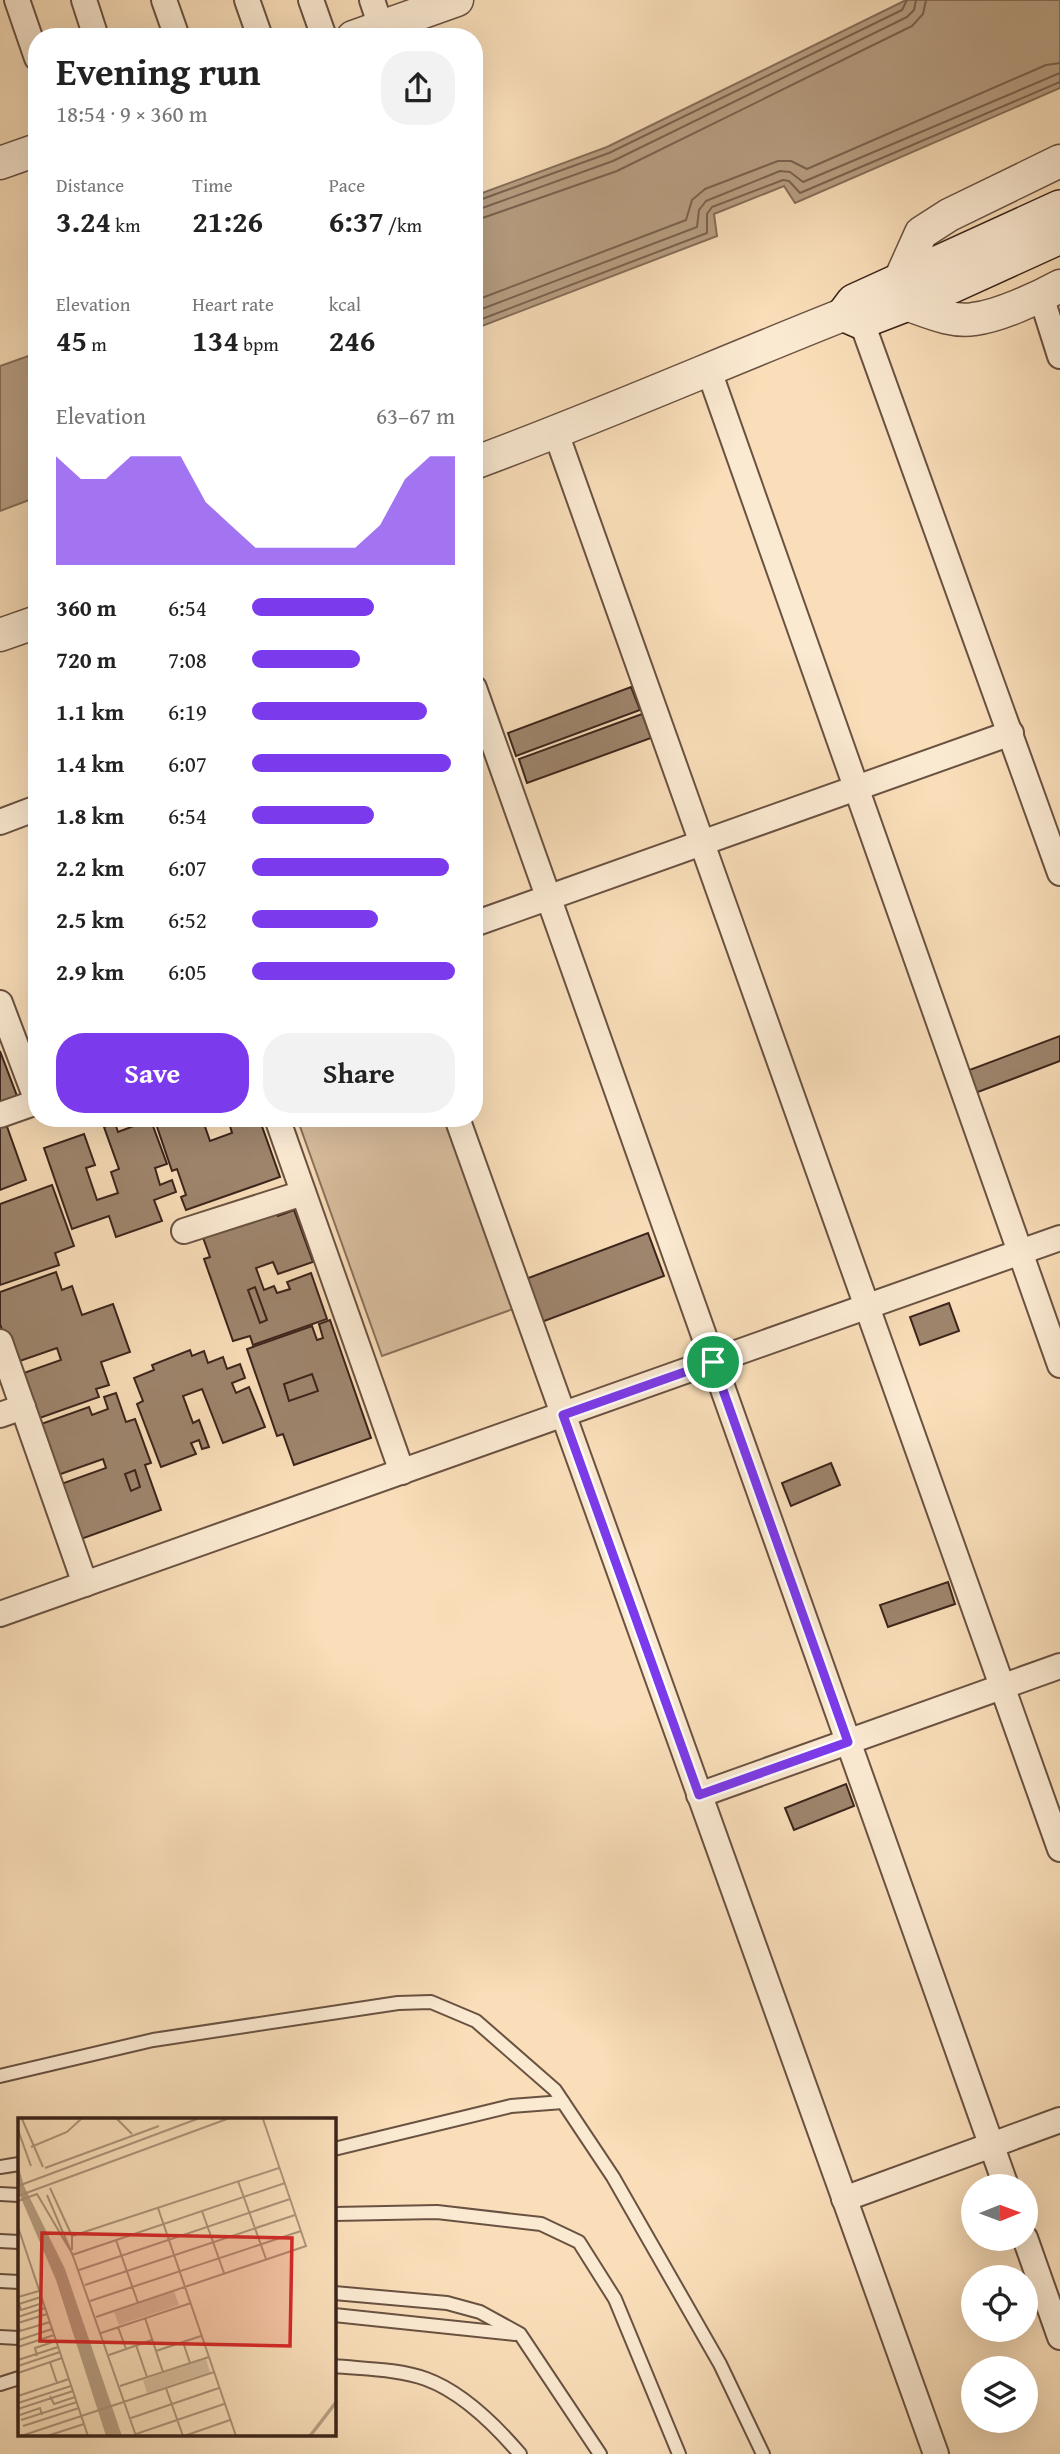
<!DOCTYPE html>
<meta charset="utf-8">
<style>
:root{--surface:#fff;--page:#f2f2f2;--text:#222;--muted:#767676;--accent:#7c3aed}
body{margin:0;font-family:"Gentium Book Plus",serif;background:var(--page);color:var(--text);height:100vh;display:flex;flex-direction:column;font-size:26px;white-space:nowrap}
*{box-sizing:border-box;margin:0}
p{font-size:23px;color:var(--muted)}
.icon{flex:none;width:38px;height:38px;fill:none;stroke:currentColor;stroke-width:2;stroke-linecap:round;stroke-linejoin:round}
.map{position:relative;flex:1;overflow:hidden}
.side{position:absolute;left:28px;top:28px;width:455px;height:1099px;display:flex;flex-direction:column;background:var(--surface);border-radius:28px;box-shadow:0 7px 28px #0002}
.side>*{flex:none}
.needle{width:46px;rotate:89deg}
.controls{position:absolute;left:961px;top:2174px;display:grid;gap:14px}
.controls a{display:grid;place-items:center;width:77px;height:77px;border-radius:50%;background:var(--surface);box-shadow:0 7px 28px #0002;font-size:35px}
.pin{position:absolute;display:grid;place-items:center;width:60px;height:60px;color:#fff;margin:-30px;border:4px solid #fff;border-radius:50%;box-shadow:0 2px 7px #0007}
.round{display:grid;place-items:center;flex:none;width:74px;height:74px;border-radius:28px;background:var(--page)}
.overview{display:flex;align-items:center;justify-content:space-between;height:119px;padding:0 28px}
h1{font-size:38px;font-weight:800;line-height:52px}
.stats{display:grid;grid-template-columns:repeat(3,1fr);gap:10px;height:119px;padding:7px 28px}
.stats div{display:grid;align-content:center}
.stats b{font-size:30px;font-weight:800}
.stats small{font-size:19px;font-weight:400}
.stats p{font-size:19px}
.chart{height:196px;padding:14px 28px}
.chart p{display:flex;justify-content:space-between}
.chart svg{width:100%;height:126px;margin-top:7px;fill:var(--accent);opacity:.7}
.cta{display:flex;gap:14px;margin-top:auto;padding:14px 28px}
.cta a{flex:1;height:80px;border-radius:28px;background:var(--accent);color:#fff;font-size:28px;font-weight:800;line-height:80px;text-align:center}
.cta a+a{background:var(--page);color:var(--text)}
ul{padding:0 28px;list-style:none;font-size:23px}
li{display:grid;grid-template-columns:112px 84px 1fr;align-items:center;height:52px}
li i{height:18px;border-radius:9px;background:var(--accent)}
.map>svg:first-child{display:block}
</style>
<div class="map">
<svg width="1060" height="2454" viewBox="0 0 1060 2454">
<rect width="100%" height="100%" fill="#f9deb9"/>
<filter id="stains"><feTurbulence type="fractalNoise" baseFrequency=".00286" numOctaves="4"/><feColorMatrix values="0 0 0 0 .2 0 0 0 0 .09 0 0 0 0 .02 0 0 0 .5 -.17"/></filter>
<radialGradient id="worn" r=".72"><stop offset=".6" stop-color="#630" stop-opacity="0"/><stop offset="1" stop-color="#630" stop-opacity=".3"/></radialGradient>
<polygon fill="#d9be9e" stroke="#8a715c" stroke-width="2" points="297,1118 445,1118 513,1309 382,1356"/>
<g fill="#b89f83" stroke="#866e59" stroke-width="2">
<polygon points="906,0 1060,0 1060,88 795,203 784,186 714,214 717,236 474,329 474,196 607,147"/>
<polygon points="37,353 37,497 0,511 0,366"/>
</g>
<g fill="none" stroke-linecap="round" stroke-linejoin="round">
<g stroke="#7a624f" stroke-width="2">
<polyline points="474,202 609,153 902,10 907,0"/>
<polyline points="474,211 613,161 907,17 914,10 916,0"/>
<polyline points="474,221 617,171 912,26 923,14 926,0"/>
<polyline points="474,301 686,220 692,200 705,189 778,161 791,161 807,169 1046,65 1060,63"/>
<polyline points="474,312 697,227 699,210 706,201 780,171 790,172 803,182 1060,73"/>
<polyline points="474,322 707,233 707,214 712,207 783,180 789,181 800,193 1060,82"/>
</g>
</g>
<g fill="#9e856d" stroke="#3b241b" stroke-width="2">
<polygon points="631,687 640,710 516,756 508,733"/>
<polygon points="642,714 651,738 527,783 519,759"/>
<polygon points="1060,1036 1060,1061 970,1095 964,1072"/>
<polygon points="0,1051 17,1096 0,1102"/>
<polygon points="131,1118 150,1118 167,1164 155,1168 160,1185 172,1180 176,1192 154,1200 162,1221 116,1237 109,1216 72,1229 44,1148 84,1134 95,1165 86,1168 97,1200 118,1193 111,1172 119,1169 104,1127 115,1123 118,1132 134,1126"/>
<polygon points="154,1118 202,1118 210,1141 232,1133 228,1119 259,1118 280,1177 186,1210 181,1197 186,1195 177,1169 172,1171"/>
<polygon points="5,1121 26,1180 0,1190 0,1123"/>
<polygon points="52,1185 74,1246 55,1253 59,1265 0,1285 0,1204"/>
<polygon points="273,1203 278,1216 294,1210 313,1262 278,1274 273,1262 256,1268 264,1290 274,1286 277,1293 290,1289 287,1282 311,1273 327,1319 253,1345 250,1336 233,1341 204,1259 210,1257 200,1229"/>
<polygon points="648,1233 664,1276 539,1323 523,1280"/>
<polygon points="56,1272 62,1290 72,1286 82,1315 113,1304 130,1352 101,1362 109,1385 96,1389 99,1397 34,1420 18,1375 61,1360 57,1348 14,1363 0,1324 0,1292"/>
<polygon points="255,1287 267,1320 260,1323 248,1290"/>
<polygon points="949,1303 959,1331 920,1345 910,1317"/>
<polygon points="330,1320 371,1438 294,1465 283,1434 277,1436 247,1349 312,1326 317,1340 323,1338 319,1324"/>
<polygon points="190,1350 192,1356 204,1351 208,1363 223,1357 227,1369 240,1364 245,1378 232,1383 236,1393 249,1387 265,1427 223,1443 202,1389 183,1396 193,1423 199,1420 209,1447 202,1449 199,1440 191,1443 196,1454 161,1467 137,1404 143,1401 134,1378 154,1370 152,1365"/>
<polygon points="312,1374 318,1391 289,1401 284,1384"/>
<polygon points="116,1393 126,1422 135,1419 151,1463 145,1465 161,1510 81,1539 61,1484 106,1468 103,1459 58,1475 41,1424 89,1407 92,1415 108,1409 104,1397"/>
<polygon points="831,1463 840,1485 791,1506 782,1483"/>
<polygon points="135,1470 140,1487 131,1491 125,1474"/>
<polygon points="948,1582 955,1604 888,1627 880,1605"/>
<polygon points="846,1784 854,1806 794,1830 785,1808"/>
</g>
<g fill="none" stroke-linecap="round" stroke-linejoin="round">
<defs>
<g id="service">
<polyline points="0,2076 153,2040 398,2003 431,2002 476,2021 555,2090 613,2177 720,2364 763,2454"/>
<polyline points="334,2149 511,2106 563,2102"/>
<polyline points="0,2167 19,2164"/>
<polyline points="0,2194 19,2195"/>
<polyline points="334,2214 437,2212 541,2224 579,2242 615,2299 679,2454"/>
<polyline points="0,2241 19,2242"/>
<polyline points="0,2281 19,2282"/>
<polyline points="334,2293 447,2303 480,2312 520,2334 600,2454"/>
<polyline points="334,2315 515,2334"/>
<polyline points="0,2337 19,2338"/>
<path d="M 334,2366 C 363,2369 399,2369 426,2379 C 462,2392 496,2426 520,2454"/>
<polyline points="0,2384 19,2378"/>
</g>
<g id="minor">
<polyline points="17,0 37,58"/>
<polyline points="84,0 96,37"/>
<polyline points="164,0 177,37"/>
<polyline points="247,0 260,37"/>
<polyline points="311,0 324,37"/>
<polyline points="372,0 381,27"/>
<polyline points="1041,296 1060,356"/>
<polyline points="856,306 1060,873"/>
<polyline points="708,368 1060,1365"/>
<polyline points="556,433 1060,1849"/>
<polyline points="474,688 1006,2186"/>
<polyline points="0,822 37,808"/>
<polyline points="474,924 1011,733"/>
<polyline points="0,1003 37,1101"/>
<polyline points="0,1115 37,1102"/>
<polyline points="277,1118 402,1472"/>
<polyline points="457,1118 936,2454"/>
<polyline points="184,1231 303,1193"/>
<polyline points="0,1342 85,1584"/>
<polyline points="0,1415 23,1407"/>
<polyline points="0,1614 1060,1238"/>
<polyline points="699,1795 1060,1666"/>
<polyline points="844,2199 1060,2120"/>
<polyline points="1025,2238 1060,2337"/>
</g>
<g id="tertiary">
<polyline points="353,37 457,0"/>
<polyline points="0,163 37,150"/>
<polyline points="899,282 921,233 949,215 1060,161"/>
<path d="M 906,304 C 927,311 952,323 974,319 C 999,316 1038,298 1060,286"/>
<path d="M 474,463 C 599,417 721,363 845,314"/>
<polyline points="0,635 37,622"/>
</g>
<polyline id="secondary" points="1060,208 854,302 845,314 861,321 939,291 1060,236"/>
</defs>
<use href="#service" stroke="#6a5242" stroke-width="16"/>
<use href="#minor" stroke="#6a5242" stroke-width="28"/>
<use href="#tertiary" stroke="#6a5242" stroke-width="35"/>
<use href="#secondary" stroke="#3b241b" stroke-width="38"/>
<use href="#service" stroke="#fbead2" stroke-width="12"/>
<use href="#minor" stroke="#fbead2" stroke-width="24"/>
<use href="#tertiary" stroke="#fbead2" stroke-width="32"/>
<use href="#secondary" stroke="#fbead2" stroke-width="35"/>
</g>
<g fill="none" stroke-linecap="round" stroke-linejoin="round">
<defs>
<polygon id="route" points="713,1362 848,1742 699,1795 563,1415"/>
</defs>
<use href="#route" stroke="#fff" stroke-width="14"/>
<use href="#route" stroke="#7c3aed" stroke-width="9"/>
</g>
<g transform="translate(18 2118)">
<rect width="318" height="318" fill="#f9deb9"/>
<path d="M 156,173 L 161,187 L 101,207 L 96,194 ZM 188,241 L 192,254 L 129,275 L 125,262 Z" fill="#d9be9e"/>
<path d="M 0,46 L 6,68 L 47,151 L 104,318 L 88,318 L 38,162 L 0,73 Z" fill="#b89f83"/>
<path fill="none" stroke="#b89f83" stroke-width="3.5" d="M 292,318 L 319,283"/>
<path fill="none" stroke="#ad947a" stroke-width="2" d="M 4,1 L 25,49M 99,1 L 114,16M 0,12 L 13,48M 13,29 L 49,14 L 63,1M 27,50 L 141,8M 220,63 L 248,141M 0,68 L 179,1M 32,70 L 54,118 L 54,132M 29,77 L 55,138M 0,78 L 209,1M 0,83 L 19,76 L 52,132M 140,90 L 218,318M 184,93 L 206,155M 0,109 L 70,318M 54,118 L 261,50M 98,122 L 120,185M 54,137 L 267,65M 55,138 L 118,318M 61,152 L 272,81M 67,167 L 277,97M 0,179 L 21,173M 0,183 L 3,192 L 25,185M 72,183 L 283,113M 1,186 L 23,179M 0,199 L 27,190M 78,199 L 288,128 L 245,1M 127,200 L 145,254M 0,205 L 29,196M 0,206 L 2,213 L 32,204M 100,209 L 108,231M 83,215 L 173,185M 1,222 L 34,211M 165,224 L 172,245M 118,227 L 129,259M 0,229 L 36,217M 138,233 L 183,218M 91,237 L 134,222M 19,238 L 17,230 L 38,223M 0,242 L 40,229M 32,244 L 39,265M 0,248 L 42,234M 0,255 L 44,240M 102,268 L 191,239M 148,270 L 165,318M 0,278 L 51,261M 32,278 L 36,286 L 57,279M 0,285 L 53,268M 0,291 L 55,273M 2,297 L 22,290 L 24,297M 113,300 L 201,270M 3,302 L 59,284M 5,308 L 61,290M 118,316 L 206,286M 3,318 L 196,254M 29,318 L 66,306M 166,318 L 212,302"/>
<path fill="#d62828" fill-opacity="0.15" stroke="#d62828" stroke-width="3.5" d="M 24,115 L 274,120 L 272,228 L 22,223 Z"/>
<rect width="318" height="318" fill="none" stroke="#3b241b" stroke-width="3.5"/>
</g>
<rect width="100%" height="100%" filter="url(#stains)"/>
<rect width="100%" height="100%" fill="url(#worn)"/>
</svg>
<div class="controls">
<a><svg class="needle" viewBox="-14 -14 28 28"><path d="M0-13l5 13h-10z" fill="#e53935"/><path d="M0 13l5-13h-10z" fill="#767676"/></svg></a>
<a><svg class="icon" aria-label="locate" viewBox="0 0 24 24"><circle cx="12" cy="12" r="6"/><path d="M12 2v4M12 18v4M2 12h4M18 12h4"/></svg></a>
<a><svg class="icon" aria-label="layers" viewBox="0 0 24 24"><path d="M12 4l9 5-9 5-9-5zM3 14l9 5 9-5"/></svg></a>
</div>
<div class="pin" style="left:713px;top:1362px;background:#1e9e55"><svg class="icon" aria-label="arrive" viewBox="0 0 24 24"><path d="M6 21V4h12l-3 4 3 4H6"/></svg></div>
<section class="side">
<div class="overview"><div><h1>Evening run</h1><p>18:54 · 9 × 360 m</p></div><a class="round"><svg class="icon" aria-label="share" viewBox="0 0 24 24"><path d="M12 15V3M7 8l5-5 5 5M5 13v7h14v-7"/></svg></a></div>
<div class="stats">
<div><p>Distance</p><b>3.24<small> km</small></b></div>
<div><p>Time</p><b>21:26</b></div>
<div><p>Pace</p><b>6:37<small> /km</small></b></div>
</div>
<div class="stats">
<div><p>Elevation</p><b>45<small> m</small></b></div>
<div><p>Heart rate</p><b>134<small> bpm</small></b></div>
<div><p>kcal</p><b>246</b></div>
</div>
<div class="chart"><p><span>Elevation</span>63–67 m</p>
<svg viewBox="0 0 160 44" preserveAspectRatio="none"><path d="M0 44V6L10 14L20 14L30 6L40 6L50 6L60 22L70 30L80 38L90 38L100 38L110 38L120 38L130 30L140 14L150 6L160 6V44z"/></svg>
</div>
<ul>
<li><b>360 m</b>6:54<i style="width:60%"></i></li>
<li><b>720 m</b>7:08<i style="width:53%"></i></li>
<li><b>1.1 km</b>6:19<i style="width:86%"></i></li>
<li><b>1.4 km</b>6:07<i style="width:98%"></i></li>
<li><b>1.8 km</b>6:54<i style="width:60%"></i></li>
<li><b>2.2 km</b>6:07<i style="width:97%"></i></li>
<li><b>2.5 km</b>6:52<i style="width:62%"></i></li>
<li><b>2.9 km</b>6:05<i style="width:100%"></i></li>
</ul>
<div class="cta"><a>Save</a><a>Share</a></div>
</section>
</div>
